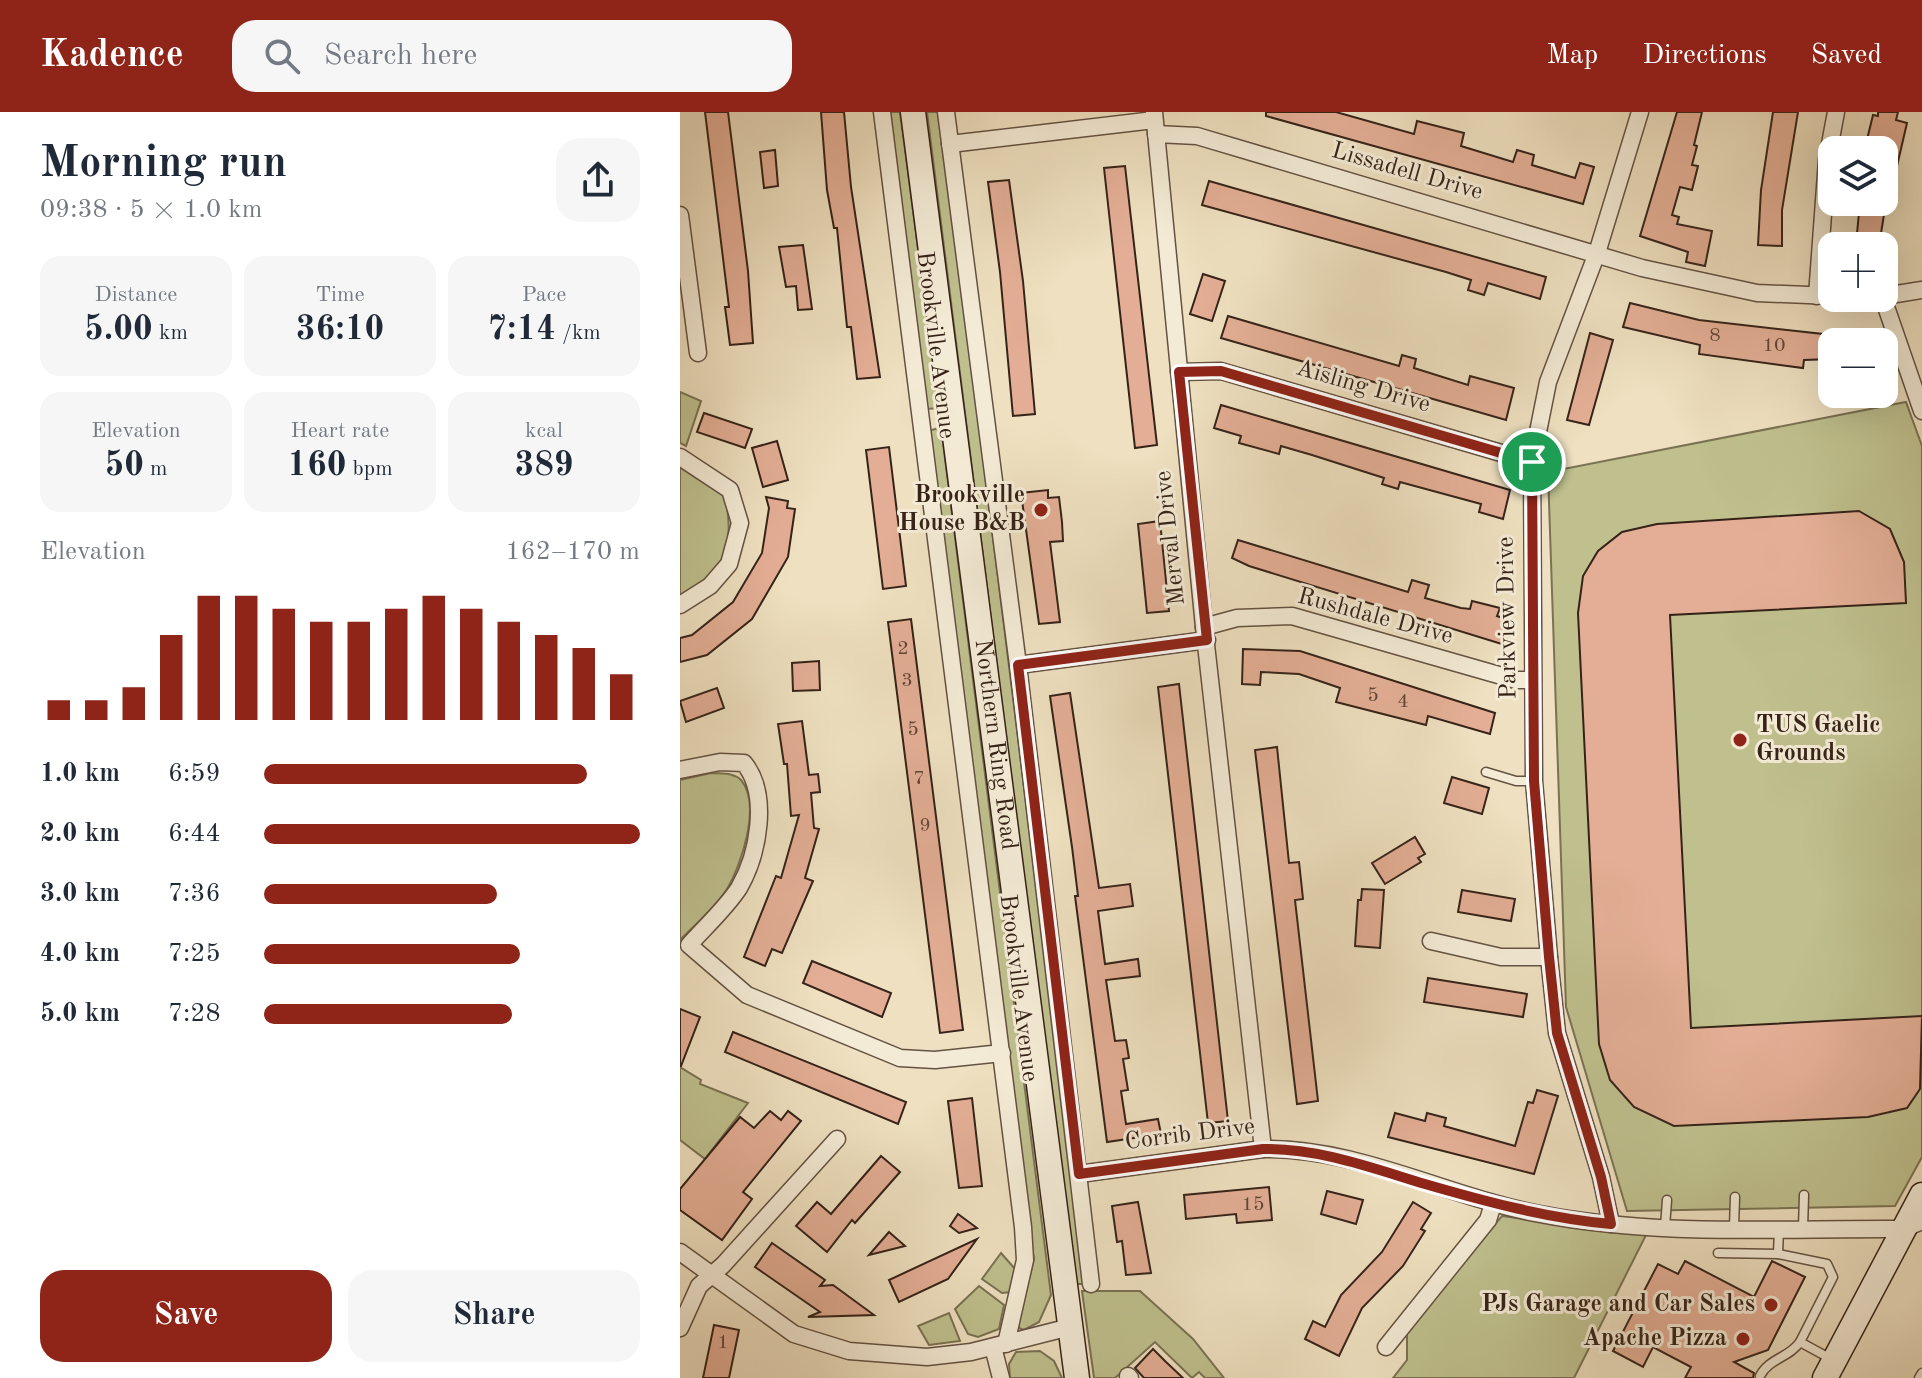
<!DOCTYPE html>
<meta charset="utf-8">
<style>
:root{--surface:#fff;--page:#f6f6f7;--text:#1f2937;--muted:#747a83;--accent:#8f2418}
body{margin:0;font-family:"Old Standard TT",serif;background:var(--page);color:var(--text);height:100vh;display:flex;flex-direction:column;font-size:30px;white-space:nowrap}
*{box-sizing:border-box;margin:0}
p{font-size:26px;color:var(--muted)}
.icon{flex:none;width:44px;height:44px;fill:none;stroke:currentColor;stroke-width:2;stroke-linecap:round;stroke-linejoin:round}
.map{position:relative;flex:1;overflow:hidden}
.drawer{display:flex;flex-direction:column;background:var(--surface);width:680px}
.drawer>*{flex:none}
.buttons{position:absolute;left:1138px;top:24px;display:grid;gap:16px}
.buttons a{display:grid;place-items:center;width:80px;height:80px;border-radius:16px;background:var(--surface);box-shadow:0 8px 32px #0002;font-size:40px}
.pin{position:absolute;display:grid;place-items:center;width:68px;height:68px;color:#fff;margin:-34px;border:4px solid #fff;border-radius:50%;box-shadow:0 2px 8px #0007}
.round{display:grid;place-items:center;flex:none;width:84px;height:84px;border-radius:24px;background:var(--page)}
.head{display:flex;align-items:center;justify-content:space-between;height:136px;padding:0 40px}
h1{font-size:44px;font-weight:800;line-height:60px}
.metrics{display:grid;grid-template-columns:repeat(3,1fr);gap:12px;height:136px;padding:8px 40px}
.metrics div{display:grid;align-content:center;border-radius:20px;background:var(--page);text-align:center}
.metrics b{font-size:34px;font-weight:800}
.metrics small{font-size:22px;font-weight:400}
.metrics p{font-size:22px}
.chart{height:224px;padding:16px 40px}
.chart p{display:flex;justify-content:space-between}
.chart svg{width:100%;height:144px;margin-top:8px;stroke:var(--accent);stroke-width:6}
.button{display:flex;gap:16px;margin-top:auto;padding:16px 40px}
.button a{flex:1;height:92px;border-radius:24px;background:var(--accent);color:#fff;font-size:32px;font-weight:800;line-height:92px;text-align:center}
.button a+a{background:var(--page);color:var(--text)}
ul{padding:0 40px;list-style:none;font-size:26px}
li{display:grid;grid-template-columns:128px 96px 1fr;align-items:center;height:60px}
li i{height:20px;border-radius:10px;background:var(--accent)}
header{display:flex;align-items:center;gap:48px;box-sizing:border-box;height:112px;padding:0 40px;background:var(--accent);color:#fff}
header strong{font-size:38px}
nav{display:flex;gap:44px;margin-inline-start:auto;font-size:28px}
.search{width:560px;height:72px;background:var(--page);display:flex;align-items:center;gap:20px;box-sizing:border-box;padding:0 28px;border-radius:24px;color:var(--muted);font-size:30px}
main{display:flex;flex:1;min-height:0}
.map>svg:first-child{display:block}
</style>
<header>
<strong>Kadence</strong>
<div class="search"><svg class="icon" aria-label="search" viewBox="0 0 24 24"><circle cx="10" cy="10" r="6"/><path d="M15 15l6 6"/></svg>Search here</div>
<nav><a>Map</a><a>Directions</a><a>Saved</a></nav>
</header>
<main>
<section class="drawer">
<div class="head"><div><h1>Morning run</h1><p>09:38 · 5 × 1.0 km</p></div><a class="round"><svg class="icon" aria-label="share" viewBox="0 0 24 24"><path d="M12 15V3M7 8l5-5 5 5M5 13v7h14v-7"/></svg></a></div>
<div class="metrics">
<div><p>Distance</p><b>5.00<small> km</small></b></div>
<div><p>Time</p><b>36:10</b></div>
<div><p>Pace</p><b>7:14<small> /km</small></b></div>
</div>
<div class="metrics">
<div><p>Elevation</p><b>50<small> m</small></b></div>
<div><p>Heart rate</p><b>160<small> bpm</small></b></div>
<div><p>kcal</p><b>389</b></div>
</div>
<div class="chart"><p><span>Elevation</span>162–170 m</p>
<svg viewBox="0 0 160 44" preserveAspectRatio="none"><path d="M5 44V38M15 44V38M25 44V34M35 44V18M45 44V6M55 44V6M65 44V10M75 44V14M85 44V14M95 44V10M105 44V6M115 44V10M125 44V14M135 44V18M145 44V22M155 44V30"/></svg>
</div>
<ul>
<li><b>1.0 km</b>6:59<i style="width:86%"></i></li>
<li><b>2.0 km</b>6:44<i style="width:100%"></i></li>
<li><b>3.0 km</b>7:36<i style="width:62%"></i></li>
<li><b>4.0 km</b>7:25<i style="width:68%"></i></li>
<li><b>5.0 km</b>7:28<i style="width:66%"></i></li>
</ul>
<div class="button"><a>Save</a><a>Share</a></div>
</section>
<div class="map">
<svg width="1242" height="1266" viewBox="0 0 1242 1266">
<rect width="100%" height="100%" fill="#eee0c0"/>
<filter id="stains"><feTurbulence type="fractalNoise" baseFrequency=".0025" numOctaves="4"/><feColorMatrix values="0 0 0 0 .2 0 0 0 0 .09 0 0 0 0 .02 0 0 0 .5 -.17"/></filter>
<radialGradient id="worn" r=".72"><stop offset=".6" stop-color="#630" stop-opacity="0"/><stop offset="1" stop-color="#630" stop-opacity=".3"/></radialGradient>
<g fill="#bfc08e" stroke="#7a7253" stroke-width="2">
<polygon points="209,0 220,0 259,296 246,297"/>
<polygon points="247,0 260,0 406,1172 395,1172"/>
<polygon points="0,280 21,289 6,334 0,331"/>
<polygon points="1226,290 1242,334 1242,1045 1215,1094 947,1099 886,895 868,360"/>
<polygon points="261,315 371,1183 359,1210 344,1218 339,1216 338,1211 354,1147 322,941 249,319"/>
<path d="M 0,354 L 45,381 C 54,433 49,457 0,484 Z"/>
<path d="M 31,661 C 41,662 53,660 61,668 C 82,692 61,754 47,777 C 35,796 16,812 0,828 L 0,668 Z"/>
<polygon points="0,955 21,968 20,972 68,991 25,1047 0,1028"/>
<polygon points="822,1104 966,1123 894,1266 713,1266 727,1248 727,1217"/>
<polygon points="321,1141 336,1158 331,1180 322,1181 302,1167"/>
<polygon points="299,1174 324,1193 319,1217 298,1225 288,1222 275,1197"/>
<polygon points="402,1179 460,1179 513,1227 544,1266 525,1266 519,1260 512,1266 475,1230 435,1266 414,1266"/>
<polygon points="269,1201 280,1229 249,1233 238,1214"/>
<polygon points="360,1239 374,1249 382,1266 330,1266 329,1252 336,1240"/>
</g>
<g fill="#e3ae95" stroke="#362318" stroke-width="2">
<polygon points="25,0 48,0 68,159 73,231 50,233 45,195 49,195"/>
<polygon points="141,0 164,0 171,75 200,265 177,267 171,215 167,215 157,116 154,116 147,78"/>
<polygon points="586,0 656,0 734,22 737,9 784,21 781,34 833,50 837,38 854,43 852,53 895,66 900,51 914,55 903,92 586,4"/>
<polygon points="997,0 1022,0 1014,33 1017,34 1012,53 1018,54 1012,78 1000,75 992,103 999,105 997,112 1032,119 1025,154 1006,150 1008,140 960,124"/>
<polygon points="1093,0 1118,0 1102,98 1102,134 1078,133 1081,78"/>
<polygon points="1198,0 1218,0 1216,8 1227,11 1217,54 1204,51 1204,38 1185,36 1193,3 1198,4"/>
<polygon points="95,38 98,74 84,76 80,40"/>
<polygon points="445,54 477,333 455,336 424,56"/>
<polygon points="329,68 343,169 355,302 333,304 320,160 308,70"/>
<polygon points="529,69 866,165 860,187 808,171 804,183 788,178 791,168 766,160 522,93"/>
<polygon points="1180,90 1206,90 1199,134 1176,132"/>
<polygon points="123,133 132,197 118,198 116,174 106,175 99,135"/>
<polygon points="523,162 545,169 532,209 510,202"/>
<polygon points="950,191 1019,208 1152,223 1152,247 1124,248 1123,256 1019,242 1020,233 943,215"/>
<polygon points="548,204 719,254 722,243 736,247 734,256 788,273 790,264 834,276 826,308 541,226"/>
<polygon points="910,221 933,228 909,313 887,308"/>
<polygon points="541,293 830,378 823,407 799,400 801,392 720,370 718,377 702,372 704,366 632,343 601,334 599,342 559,331 561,324 534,316"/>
<polygon points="24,301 72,317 65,336 17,320"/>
<polygon points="97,329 108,368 83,375 72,336"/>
<polygon points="209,335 226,474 203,477 186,338"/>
<polygon points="368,378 368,386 379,385 382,410 383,429 370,430 380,510 359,512 341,381"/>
<polygon points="86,385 108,389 107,396 115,397 108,445 72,507 27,543 0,550 0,526 12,523 53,490 82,441 89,396"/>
<polygon points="1179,399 1210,417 1224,450 1226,491 990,503 1011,916 1242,904 1240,977 1227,996 1188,1005 994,1014 954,995 930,968 919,932 898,501 903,464 918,439 942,420 977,412"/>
<polygon points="480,409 489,499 467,501 458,412"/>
<polygon points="558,428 728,480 732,468 749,473 745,486 781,496 790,497 792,489 820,496 817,504 833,509 825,533 569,454 552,446"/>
<polygon points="231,507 283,918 260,921 208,510"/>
<polygon points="563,537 620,539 815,601 810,622 748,604 746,613 656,590 660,576 619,562 581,560 580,573 562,572"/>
<polygon points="139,549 140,578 113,579 112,551"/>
<polygon points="499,572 548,1009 528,1011 478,575"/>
<polygon points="37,576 44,596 6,610 0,589"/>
<polygon points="390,581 419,776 450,772 453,794 418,799 425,852 458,847 460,864 426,868 435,929 446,928 449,946 443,947 448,978 441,979 446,1012 478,1007 481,1022 427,1030 395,784 398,784 392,735 370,584"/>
<polygon points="122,609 129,663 138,662 140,680 131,681 134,716 139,717 125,766 133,769 102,841 92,837 85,854 64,845 96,764 101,766 119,703 111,704 107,652 104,652 98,612"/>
<polygon points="597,635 609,751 619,750 621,768 623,787 615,788 638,989 617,992 575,638"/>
<polygon points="772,665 809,676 802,702 764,691"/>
<polygon points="735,725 745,742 738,746 741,750 705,772 692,751"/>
<polygon points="682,777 704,778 700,836 675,834 678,788 681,788"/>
<polygon points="782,778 835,787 831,809 778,800"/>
<polygon points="132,849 211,881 202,905 123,871"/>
<polygon points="748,866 847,882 843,905 744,890"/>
<polygon points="0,897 20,905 1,954 0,954"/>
<polygon points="53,920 226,990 218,1012 45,940"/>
<polygon points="857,978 878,984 854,1062 708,1025 715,1001 745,1009 747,1001 766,1006 764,1014 835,1034 848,990 853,991"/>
<polygon points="292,986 302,1074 279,1076 268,989"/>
<polygon points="90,999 101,1008 108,999 121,1009 63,1080 72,1087 42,1128 0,1098 0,1077 60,1005 74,1016"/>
<polygon points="201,1044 220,1060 175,1111 172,1108 147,1140 116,1114 137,1090 151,1102"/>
<polygon points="589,1075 592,1108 557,1111 556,1102 506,1107 504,1083"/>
<polygon points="647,1079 683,1088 676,1112 641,1102"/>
<polygon points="458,1090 471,1161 446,1163 442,1129 437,1130 432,1094"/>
<polygon points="733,1090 751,1101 741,1117 745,1119 723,1154 682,1196 659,1244 625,1227 633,1209 645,1215 661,1183 702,1140"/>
<polygon points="278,1102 297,1116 279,1121 270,1114"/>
<polygon points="209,1120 225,1134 189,1143"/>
<polygon points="297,1127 268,1167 219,1190 209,1168"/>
<polygon points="92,1131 145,1168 140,1174 153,1173 194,1203 128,1205 140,1200 75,1155"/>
<polygon points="1005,1149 1074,1185 1092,1149 1125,1165 1088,1238 1054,1250 1074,1261 1073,1266 1005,1266 1011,1255 973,1235 963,1255 933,1239 978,1152 998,1162"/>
<polygon points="34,1213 59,1218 49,1266 23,1266"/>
<polygon points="473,1237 486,1250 503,1266 464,1266 455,1256"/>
</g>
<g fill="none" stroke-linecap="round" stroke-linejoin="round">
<defs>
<g id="service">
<polyline points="806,660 836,669 854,669"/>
<polyline points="985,1115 987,1088"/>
<polyline points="1054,1115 1055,1085"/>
<polyline points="1123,1116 1124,1083"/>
<polyline points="1038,1141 1098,1142 1147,1152 1153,1165 1120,1230 1153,1248"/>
<polyline points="1098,1142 1099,1116"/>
<path d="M 1080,1264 C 1089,1246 1109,1246 1120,1230"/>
<polyline points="1239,1266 1242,1261"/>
</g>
<g id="minor">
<polyline points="202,0 343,1115 345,1148 326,1232"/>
<polyline points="266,0 338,553 411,1172"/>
<polyline points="474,0 524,515 583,1037"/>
<polyline points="476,22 517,24 962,156 1077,181 1152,184"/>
<polyline points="270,32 474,8"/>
<polyline points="0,103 18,241"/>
<polyline points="1137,184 1147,48 1156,0"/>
<polyline points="1204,184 1242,178"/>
<polyline points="1203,186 1242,299"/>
<polyline points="499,260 541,259 852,350"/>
<polyline points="0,345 50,378 60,411 49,452 30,474 0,493"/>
<polyline points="524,515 557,506 612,504 836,568 853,568"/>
<polyline points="338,553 527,528"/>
<path d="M 0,658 L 40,650 L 64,651 C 90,683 78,743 59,776 C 46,796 25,815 9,833 L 67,883 L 220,946 L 255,948 L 322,941"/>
<polyline points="751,829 821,845 869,845"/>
<path d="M 399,1062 L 583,1037 C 677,1035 768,1085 860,1102 C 978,1125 1103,1116 1223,1117 L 1242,1109"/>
<polyline points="931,1112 921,1065 877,921 869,845 854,669 852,350 868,270 917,141 960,0"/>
<polyline points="0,1140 114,1222 169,1239 247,1245 291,1240 390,1215"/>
<polyline points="0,1216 19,1174 43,1153 157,1027"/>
<polyline points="313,1235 321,1266"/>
<polyline points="706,1235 808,1108 813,1092"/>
<polyline points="448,1264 450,1266"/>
</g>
<g id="secondary">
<path id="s1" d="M 233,0 L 397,1266"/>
<polyline points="1145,1266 1242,1083"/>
</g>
</defs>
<use href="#service" stroke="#645242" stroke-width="11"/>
<use href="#minor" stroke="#645242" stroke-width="19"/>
<use href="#secondary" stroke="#362318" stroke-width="27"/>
<use href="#service" stroke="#f4ebd6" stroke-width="8"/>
<use href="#minor" stroke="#f4ebd6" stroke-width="16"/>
<use href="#secondary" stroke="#f4ebd6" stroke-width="24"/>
</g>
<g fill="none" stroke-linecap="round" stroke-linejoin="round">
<defs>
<path id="route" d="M 541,259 L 852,350 L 854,669 L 869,845 L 877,921 L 921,1065 L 931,1112 C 867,1106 807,1090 745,1072 C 692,1056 639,1036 583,1037 L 399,1062 L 338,553 L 527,528 L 499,260 Z"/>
</defs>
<use href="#route" stroke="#fff" stroke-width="16"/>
<use href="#route" stroke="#8f2418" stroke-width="10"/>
</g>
<g fill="#8f2418" stroke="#f4ebd6" stroke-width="3">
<circle cx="361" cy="398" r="8"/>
<circle cx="1060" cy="628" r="8"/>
<circle cx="1091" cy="1193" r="8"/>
<circle cx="1063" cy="1227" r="8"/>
</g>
<g text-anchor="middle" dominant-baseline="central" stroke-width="6" stroke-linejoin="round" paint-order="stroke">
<g font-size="20" fill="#614637">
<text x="1035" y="224">8</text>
<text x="1094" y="234">10</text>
<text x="223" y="537">2</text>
<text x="227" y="569">3</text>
<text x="693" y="584">5</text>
<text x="723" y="590">4</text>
<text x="233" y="618">5</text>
<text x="239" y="667">7</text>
<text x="245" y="714">9</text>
<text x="573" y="1093">15</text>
<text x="43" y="1231">1</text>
</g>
<g font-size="24" fill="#362318" stroke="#f4ebd6">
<text transform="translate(727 60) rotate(16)">Lissadell Drive</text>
<text transform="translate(255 233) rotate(83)">Brookville Avenue</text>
<text transform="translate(683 275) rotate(16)">Aisling Drive</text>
<text transform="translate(491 426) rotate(-96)">Merval Drive</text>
<text transform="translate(695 505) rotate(15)">Rushdale Drive</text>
<text transform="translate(828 506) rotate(-91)">Parkview Drive</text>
<text stroke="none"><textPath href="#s1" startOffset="638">Northern Ring Road</textPath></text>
<text transform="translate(338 876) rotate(83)">Brookville Avenue</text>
<text transform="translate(510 1023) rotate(-7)">Corrib Drive</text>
</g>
<g font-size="24" font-weight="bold" fill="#362318" stroke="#f4ebd6" text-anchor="end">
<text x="345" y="384">Brookville<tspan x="345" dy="28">House B&amp;B</tspan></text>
<text x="1076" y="614" text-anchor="start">TUS Gaelic<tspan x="1076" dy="28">Grounds</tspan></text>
<text x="1075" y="1193">PJs Garage and Car Sales</text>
<text x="1047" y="1227">Apache Pizza</text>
</g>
</g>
<rect width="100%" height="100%" filter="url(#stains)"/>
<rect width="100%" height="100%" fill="url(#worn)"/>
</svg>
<div class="buttons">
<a><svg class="icon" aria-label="layers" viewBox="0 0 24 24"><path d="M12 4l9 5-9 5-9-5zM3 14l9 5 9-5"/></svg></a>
<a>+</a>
<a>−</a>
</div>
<div class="pin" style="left:852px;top:350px;background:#1e9e55"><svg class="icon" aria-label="arrive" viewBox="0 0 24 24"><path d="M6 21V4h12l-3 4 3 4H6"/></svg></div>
</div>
</main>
